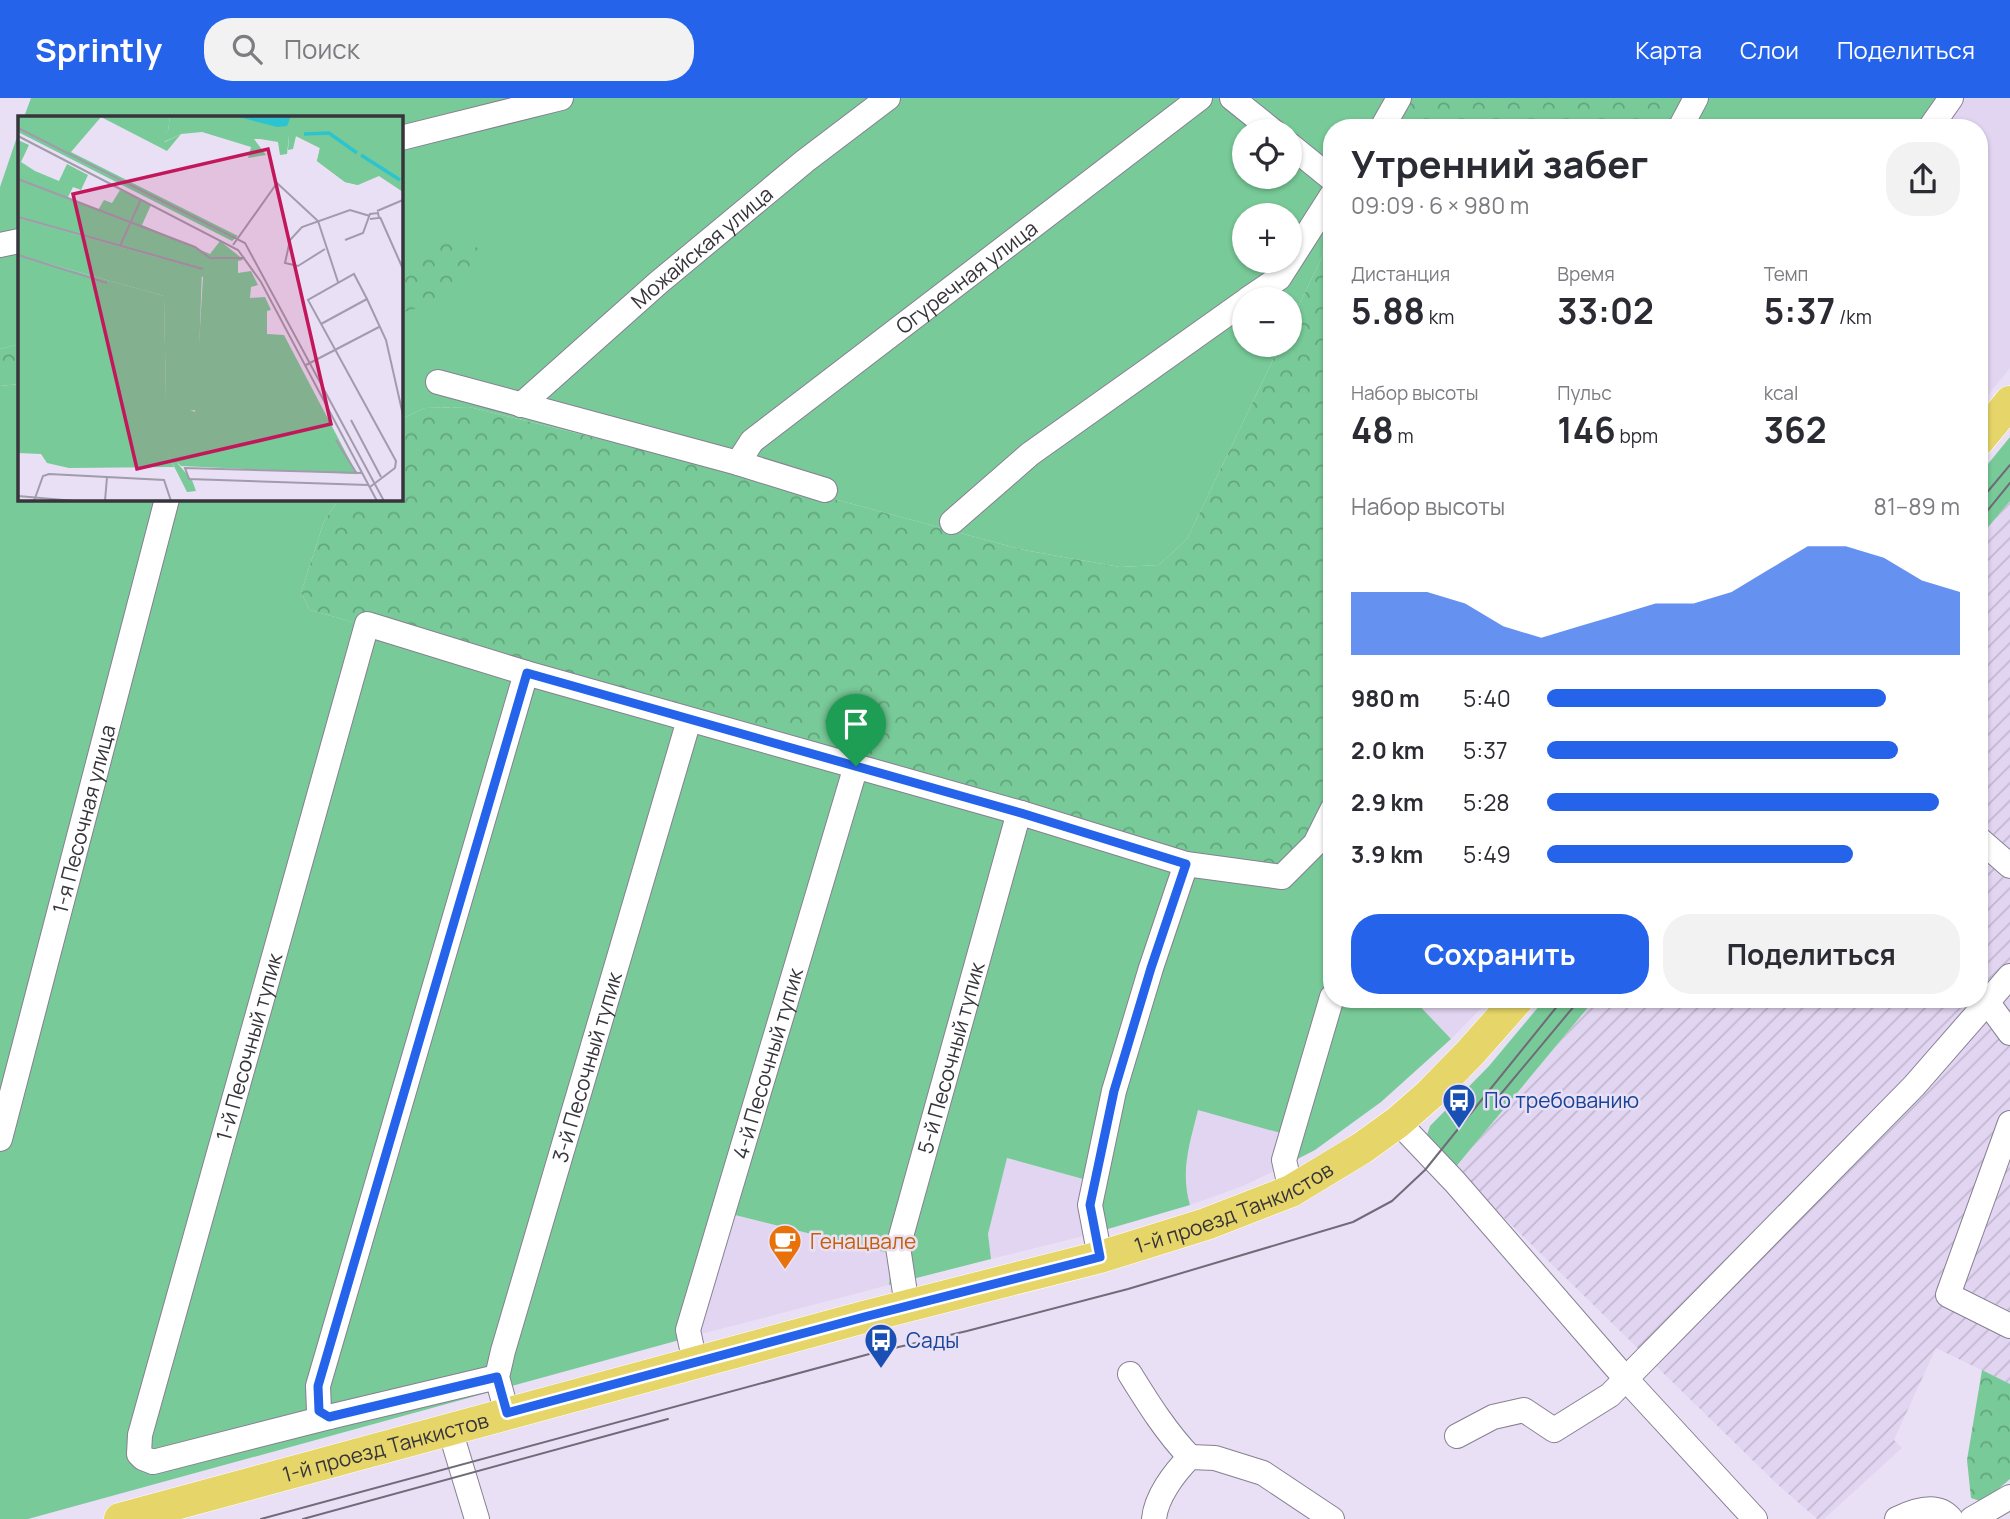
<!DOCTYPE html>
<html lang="ru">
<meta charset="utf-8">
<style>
:root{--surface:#fff;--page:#f2f2f3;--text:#2b2b33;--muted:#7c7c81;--accent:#2563eb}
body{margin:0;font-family:Manrope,sans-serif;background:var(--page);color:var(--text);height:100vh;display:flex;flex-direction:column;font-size:26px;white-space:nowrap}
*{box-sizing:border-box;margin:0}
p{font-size:23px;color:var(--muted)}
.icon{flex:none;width:38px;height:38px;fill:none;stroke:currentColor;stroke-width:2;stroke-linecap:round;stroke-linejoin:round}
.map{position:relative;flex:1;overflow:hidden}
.details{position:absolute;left:1323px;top:21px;width:665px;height:889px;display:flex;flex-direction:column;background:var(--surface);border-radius:28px;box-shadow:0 2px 5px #0004}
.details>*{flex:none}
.buttons{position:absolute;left:1232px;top:21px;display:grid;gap:14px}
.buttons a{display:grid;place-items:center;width:70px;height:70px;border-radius:50%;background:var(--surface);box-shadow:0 2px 5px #0004;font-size:35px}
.pin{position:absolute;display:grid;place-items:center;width:60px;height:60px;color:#fff;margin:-72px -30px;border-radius:50% 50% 50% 0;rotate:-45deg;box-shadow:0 0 7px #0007}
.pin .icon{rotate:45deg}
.round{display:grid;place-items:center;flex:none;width:74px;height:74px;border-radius:28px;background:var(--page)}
.head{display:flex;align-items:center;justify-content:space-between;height:119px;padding:0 28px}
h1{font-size:38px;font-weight:700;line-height:52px}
.figures{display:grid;grid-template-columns:repeat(3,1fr);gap:10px;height:119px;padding:7px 28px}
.figures div{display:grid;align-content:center}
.figures b{font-size:35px;font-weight:700}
.figures small{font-size:19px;font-weight:400}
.figures p{font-size:19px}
.chart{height:196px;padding:14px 28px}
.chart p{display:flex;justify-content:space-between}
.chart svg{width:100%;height:126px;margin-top:7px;fill:var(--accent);opacity:.7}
.action{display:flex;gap:14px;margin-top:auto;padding:14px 28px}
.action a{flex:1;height:80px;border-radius:28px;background:var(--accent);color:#fff;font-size:28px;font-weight:700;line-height:80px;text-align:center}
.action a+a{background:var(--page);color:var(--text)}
ul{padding:0 28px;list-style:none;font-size:23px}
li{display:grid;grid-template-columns:112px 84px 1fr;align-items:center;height:52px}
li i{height:18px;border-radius:9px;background:var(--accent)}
header{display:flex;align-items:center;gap:42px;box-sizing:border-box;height:98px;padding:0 35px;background:var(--accent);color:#fff}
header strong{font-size:33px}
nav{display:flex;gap:38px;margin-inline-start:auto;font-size:24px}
.search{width:490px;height:63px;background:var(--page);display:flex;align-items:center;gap:18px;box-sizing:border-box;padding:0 24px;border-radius:28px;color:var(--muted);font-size:26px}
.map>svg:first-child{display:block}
</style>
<header>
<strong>Sprintly</strong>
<div class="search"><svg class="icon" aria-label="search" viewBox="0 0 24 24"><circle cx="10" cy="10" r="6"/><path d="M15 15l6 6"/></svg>Поиск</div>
<nav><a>Карта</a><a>Слои</a><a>Поделиться</a></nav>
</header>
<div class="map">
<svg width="2010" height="1421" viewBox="0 0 2010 1421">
<defs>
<pattern id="industrial-furrows" width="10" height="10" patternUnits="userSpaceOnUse" patternTransform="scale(1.75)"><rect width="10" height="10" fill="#e2d5f2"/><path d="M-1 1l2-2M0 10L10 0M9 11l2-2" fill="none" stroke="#c2b7d0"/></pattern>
<pattern id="forest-crowns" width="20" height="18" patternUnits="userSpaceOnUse" patternTransform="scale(1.75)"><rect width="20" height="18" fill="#78ca98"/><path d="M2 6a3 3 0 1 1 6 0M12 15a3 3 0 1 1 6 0" fill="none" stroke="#63a57d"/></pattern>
</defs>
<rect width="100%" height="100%" fill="#e9e0f6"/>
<g fill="#e2d5f2">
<polygon points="1958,0 2010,0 2010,270 1979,308 1979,30 1937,30"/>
<polygon points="1413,901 1490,901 1451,941"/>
<polygon points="1198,1011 1285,1036 1278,1071 1243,1088 1190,1107 1185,1089 1187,1059"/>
<polygon points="1006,1060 1083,1081 1078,1110 1084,1138 991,1161 988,1136"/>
<polygon points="727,1115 892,1156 889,1187 694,1238"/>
</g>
<polygon fill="url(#industrial-furrows)" points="2010,403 2010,1286 1936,1250 1894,1342 1902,1350 1824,1421 1817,1421 1776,1385 1454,1071 1595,901 1979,901 1979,440"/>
<g fill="#78ca98" fill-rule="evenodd">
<path d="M 31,0 L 1403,0 L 1387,30 L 1332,30 L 1332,138 L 1290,226 L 1290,201 L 1244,201 L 1244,247 L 1280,247 L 1187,441 L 1159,467 L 1120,469 L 1024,452 L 692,363 L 469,309 L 425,310 L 401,321 L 401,19 L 24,19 ZM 1244,33 L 1290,33 L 1290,79 L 1244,79 ZM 1244,117 L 1290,117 L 1290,163 L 1244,163 Z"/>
<polygon points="1686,0 1958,0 1937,30 1671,30"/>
<polygon points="19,33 19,246 0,251 0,89"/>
<path d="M 19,286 L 19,401 L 339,401 L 324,423 L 301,495 L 310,512 L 600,593 L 1308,743 L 1332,694 L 1332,901 L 1413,901 L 1451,941 L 1381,1004 L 1315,1052 L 1278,1071 L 1284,1036 L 1198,1012 C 1190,1045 1180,1073 1190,1107 L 1084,1138 L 1078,1110 L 1083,1081 L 1007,1060 L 988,1136 L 991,1161 L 889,1187 L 892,1156 L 727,1115 L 694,1238 L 28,1421 L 0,1421 L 0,288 Z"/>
<polygon points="2010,339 2010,403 1979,440 1979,377"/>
<polygon points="1545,901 1595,901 1454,1071 1427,1037 1430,1028 1489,968"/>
</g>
<g fill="url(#forest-crowns)">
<polygon points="1403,0 1686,0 1671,30 1387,30"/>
<polygon points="1332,138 1332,694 1308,743 1277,771 1225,768 310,512 301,495 324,423 339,401 401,401 401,321 425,310 469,309 692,363 1024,452 1120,469 1159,467 1187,441 1280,247 1290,247 1290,226"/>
<path d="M 448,143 L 469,144 L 479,151 C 479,156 482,164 481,168 C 475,199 425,207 401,215 L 401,161 Z"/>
<polygon points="19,246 19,286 0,288 0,251"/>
<polygon points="1982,1272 2010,1286 2010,1381 1983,1404 1971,1400 1967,1362"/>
</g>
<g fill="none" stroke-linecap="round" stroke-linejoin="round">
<defs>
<g id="minor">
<polyline points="1232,0 1273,33"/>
<polyline points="1382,30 1399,0"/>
<polyline points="1680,30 1696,0"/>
<polyline points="1930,30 1951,0"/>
<polyline points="401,40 561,0"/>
<polyline points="1290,47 1332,81"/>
<polyline points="0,147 19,143"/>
<polyline points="1248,201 1279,180 1332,97"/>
<polyline points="438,284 738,365 825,392"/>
<path id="s1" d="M 521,307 L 658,185 L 805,63 L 888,0"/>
<path id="s2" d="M 738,365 L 752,343 L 1200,0"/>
<polyline points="952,424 1030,356 1244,204"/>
<polyline points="1979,741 2010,768"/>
<polyline points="1979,898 1988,905 2010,935"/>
<polyline points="1398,1024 1455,1084 1626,1281 1755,1421"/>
<polyline points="2010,1025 1948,1197 2010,1228"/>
<path id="s3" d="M 0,1041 L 167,401"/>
<polyline points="1291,1093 1284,1062 1332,899"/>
<polyline points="1100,1159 1090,1107 1114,993 1151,870 1186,766"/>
<path id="s4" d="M 907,1208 L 898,1149 L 1016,725 L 1021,715"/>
<path id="s5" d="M 695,1265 L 688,1232 L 856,668"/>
<path d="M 1130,1276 C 1148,1305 1166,1334 1190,1359"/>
<path id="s6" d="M 497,1279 L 329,1319 L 153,1364 L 143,1360 L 139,1356 L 140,1337 L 367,526 L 526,575 L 1021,715 L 1186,766 L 1282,779 L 1315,746 L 1332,712"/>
<path id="s7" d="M 507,1315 L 497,1279 L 503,1253 L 689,622"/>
<polyline points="329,1319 319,1313 318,1288 526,575"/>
<polyline points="450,1332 477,1421"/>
<polyline points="1457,1338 1493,1319 1524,1312 1554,1332 1610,1297 1914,988 2010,878"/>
<path d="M 1154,1421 C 1156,1399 1174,1375 1190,1359 L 1215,1360 L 1263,1375 L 1332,1421"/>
<path d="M 1897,1421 C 1913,1413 1937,1404 1951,1421"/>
<polyline points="1972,1421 2010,1399"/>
</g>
<g id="major">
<polyline points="1979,342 2010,304"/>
<path id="s8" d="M 120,1421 L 864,1219 L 1100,1159 L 1206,1126 L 1291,1093 L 1362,1050 L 1398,1024 L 1430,996 L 1470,955 L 1518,901"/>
</g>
</defs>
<use href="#minor" stroke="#877f92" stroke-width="26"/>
<use href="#major" stroke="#fff" stroke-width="33"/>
<use href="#minor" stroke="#fff" stroke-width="24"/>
<use href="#major" stroke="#e6d568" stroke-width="32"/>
<g stroke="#706b78" stroke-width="2">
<polyline points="1979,404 2010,367"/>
<polyline points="1979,423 2010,385"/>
<polyline points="1500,997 1580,901"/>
<polyline points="261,1421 873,1255 967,1233 1128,1191 1353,1124 1392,1103 1425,1072 1563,901"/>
<polyline points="303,1421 668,1321"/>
</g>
</g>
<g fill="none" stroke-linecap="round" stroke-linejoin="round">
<defs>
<polygon id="route" points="527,575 1021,715 1186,766 1151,870 1114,993 1090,1107 1100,1159 864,1219 507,1315 497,1279 329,1319 319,1313 318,1288"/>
</defs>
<use href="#route" stroke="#fff" stroke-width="14"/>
<use href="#route" stroke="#2563eb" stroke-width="9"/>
</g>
<defs>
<symbol id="bus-pin" viewBox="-11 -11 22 30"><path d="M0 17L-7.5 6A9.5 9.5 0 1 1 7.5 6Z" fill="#1a4fb4" stroke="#e9e0f6"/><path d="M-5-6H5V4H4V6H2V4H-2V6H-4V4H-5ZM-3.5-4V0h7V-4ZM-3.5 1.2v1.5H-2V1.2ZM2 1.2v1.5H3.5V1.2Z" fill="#fff"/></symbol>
<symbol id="cafe-pin" viewBox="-11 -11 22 30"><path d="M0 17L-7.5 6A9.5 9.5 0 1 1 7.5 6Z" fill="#e8710a" stroke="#e9e0f6"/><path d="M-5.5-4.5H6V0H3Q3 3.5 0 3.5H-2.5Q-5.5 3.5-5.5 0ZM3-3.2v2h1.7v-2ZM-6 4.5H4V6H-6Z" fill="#fff"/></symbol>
</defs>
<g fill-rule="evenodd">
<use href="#bus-pin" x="1440" y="983" width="38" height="52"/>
<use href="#cafe-pin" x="766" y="1124" width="38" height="52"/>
<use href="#bus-pin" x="862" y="1223" width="38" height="52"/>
</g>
<g text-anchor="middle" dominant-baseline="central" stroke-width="5" stroke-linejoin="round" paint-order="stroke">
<g font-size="21" fill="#37343c" stroke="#e9e0f6">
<text stroke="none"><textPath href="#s1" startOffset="240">Можайская улица</textPath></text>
<text stroke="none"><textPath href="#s2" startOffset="296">Огуречная улица</textPath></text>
<text stroke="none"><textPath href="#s3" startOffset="331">1-я Песочная улица</textPath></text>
<text stroke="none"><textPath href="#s6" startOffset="793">1-й Песочный тупик</textPath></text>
<text stroke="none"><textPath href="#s4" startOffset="256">5-й Песочный тупик</textPath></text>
<text stroke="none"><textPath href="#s5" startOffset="312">4-й Песочный тупик</textPath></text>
<text stroke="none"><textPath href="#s7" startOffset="360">3-й Песочный тупик</textPath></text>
<text stroke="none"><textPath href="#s8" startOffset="1157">1-й проезд Танкистов</textPath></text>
<text stroke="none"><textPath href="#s8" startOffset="275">1-й проезд Танкистов</textPath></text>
</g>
<g font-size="21" fill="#164399" stroke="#e9e0f6" text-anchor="start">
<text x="1484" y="1002">По требованию</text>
<text x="906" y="1242">Сады</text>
</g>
<g font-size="21" fill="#c56008" stroke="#e9e0f6" text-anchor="start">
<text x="810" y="1143">Генацвале</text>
</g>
</g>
<g transform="translate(18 18)">
<rect width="385" height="385" fill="#e9e0f6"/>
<path d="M 0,0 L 152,0 L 150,15 L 140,22 L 147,26 L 163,18 L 149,35 L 83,1 L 53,36 L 220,120 L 214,125 L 0,16 ZM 0,24 L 11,29 L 3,46 L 17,55 L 41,65 L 49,48 L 70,59 L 63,74 L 55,71 L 50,81 L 80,94 L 86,84 L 94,87 L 102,74 L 133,89 L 124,109 L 192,138 L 202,125 L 221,140 L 225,144 L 220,145 L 220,157 L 233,155 L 240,169 L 233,171 L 232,182 L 247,181 L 253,194 L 249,195 L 249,218 L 266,219 L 339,358 L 163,350 L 150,338 L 156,351 L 51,352 L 29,347 L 23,338 L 0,337 L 0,139 L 146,180 L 148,285 L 177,296 L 185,161 L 141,142 L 0,102 Z" fill="#78ca98"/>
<path d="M 152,0 L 262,23 L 236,23 L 248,39 L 230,42 L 233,31 L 184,16 L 163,18 L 146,26 L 139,22 L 150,15 ZM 271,20 L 385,20 L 385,76 L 361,60 L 340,69 L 327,66 L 299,45 L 302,32 L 278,20 L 275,33 L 270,34 ZM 0,102 L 184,154 L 179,294 L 167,295 L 148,285 L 146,180 L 0,139 ZM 127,282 L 136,292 L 160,348 L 174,364 L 178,375 L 169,376 L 124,287 Z" fill="#78ca98"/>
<path d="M 151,0 L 385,0 L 385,42 L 340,48 L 340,69 L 327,66 L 299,45 L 302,32 L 278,20 L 271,20 L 269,38 L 262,39 L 260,26 L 196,15 Z" fill="#78ca98"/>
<path d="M 217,0 L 273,0 L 269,10 L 259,11 Z" fill="#2dc4d0"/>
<path fill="none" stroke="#2dc4d0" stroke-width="3.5" d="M 286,18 L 311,17 L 339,37M 343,39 L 382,64"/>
<path fill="none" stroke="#a29bac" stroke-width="2" d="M 0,12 L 227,127 L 366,385M 0,20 L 220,134 L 243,166 L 359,385M 0,63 L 177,131 L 192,142 L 227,142M 359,95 L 385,84M 0,101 L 185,153M 362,101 L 385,153M 327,124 L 345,117 L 352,98 L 360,97 L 361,102 L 352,103M 215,129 L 259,67 L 300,105 L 320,166M 102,130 L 123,83M 307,133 L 280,150 L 267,147 L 272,124 L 284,111 L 332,94 L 352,100M 0,139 L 89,167M 349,183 L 336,158 L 290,184 L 378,345 L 377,352M 303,208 L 349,183 L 368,224 L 385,299M 288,249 L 361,211M 333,304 L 363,361M 318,324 L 339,358M 344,357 L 167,352 L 171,363 L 350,369M 352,371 L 377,352M 0,380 L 57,385M 16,385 L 25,360 L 31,358 L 146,364 L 153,385M 87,385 L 89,361"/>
<path fill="#c2185b" fill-opacity="0.15" stroke="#c2185b" stroke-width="3.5" d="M 250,33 L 313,308 L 119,353 L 55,78 Z"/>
<rect width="385" height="385" fill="none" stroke="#37343c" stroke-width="3.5"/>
</g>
</svg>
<div class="buttons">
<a><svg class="icon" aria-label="locate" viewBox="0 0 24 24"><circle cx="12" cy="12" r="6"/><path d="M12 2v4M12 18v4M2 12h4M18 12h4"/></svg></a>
<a>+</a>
<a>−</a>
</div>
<div class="pin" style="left:856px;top:668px;background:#1e9e55"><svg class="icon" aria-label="arrive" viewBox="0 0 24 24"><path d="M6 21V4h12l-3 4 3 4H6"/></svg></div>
<section class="details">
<div class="head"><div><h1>Утренний забег</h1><p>09:09 · 6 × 980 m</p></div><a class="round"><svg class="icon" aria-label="share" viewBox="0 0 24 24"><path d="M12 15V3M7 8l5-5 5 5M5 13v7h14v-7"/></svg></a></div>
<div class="figures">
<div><p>Дистанция</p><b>5.88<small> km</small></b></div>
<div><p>Время</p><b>33:02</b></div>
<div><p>Темп</p><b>5:37<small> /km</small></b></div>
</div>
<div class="figures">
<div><p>Набор высоты</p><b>48<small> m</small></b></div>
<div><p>Пульс</p><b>146<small> bpm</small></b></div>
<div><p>kcal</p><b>362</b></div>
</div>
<div class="chart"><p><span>Набор высоты</span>81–89 m</p>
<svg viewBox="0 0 160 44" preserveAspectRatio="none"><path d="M0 44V22L10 22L20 22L30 26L40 34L50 38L60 34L70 30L80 26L90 26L100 22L110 14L120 6L130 6L140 10L150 18L160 22V44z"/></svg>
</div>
<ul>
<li><b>980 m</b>5:40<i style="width:82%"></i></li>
<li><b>2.0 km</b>5:37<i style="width:85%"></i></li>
<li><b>2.9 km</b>5:28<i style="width:95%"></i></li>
<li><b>3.9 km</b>5:49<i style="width:74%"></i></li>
</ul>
<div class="action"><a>Сохранить</a><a>Поделиться</a></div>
</section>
</div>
